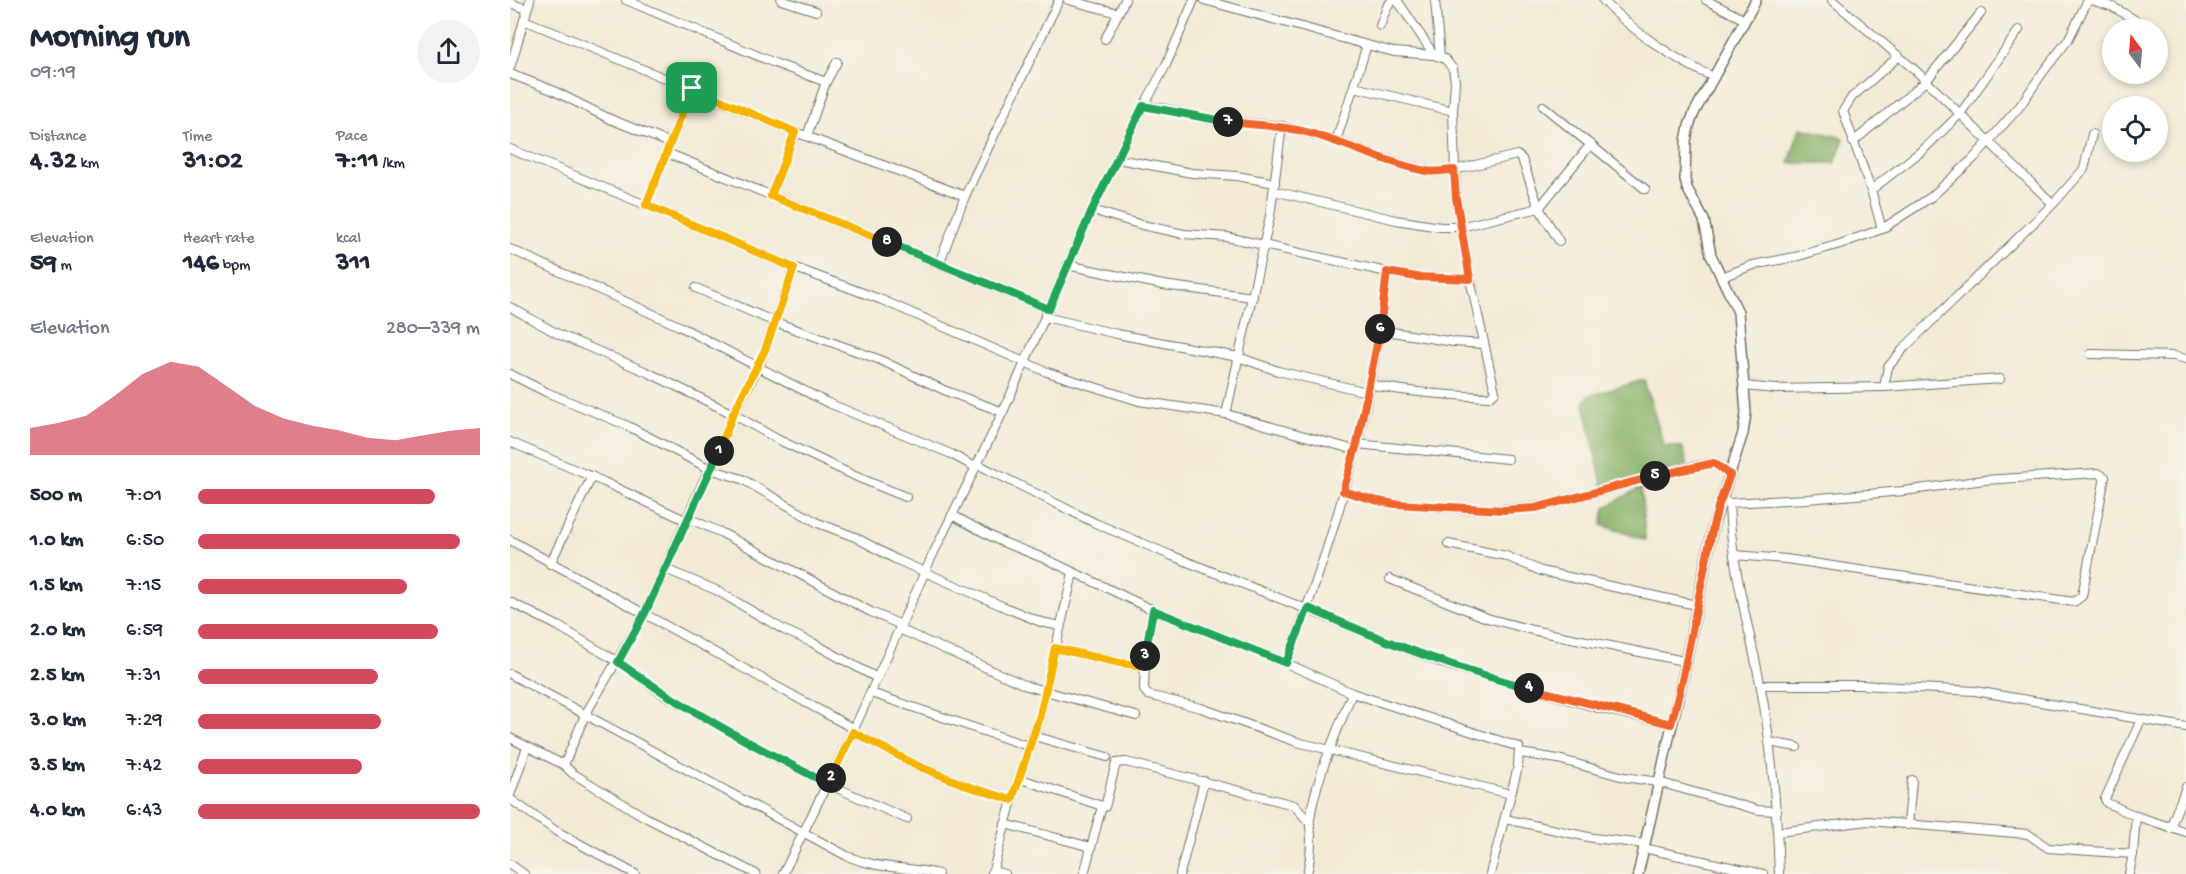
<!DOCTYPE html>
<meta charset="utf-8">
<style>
:root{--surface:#fff;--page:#f2f2f3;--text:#1f2937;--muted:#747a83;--accent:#d1495b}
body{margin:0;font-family:"Gochi Hand",sans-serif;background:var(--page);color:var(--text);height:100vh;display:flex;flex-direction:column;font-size:22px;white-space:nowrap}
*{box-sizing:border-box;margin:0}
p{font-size:20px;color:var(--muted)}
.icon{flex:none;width:33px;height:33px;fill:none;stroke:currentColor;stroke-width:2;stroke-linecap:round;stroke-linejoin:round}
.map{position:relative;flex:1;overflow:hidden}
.side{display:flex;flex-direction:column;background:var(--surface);width:510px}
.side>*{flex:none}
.needle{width:39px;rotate:344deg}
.fabs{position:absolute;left:1592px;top:18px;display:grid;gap:12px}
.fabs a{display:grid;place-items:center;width:66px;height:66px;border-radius:50%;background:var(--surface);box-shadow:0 3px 9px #0003;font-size:30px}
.pin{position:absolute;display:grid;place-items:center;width:51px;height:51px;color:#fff;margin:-26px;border-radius:12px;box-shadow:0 3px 9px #0006}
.km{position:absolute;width:30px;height:30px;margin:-15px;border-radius:50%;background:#222;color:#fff;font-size:16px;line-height:30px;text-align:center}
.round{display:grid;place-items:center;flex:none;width:63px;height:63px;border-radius:32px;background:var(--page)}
.summary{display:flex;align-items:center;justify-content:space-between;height:102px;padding:0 30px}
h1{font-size:33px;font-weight:700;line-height:45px}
.metrics{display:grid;grid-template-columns:repeat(3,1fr);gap:9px;height:102px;padding:6px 30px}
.metrics div{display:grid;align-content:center}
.metrics b{font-size:26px;font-weight:700}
.metrics small{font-size:16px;font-weight:400}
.metrics p{font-size:16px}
.chart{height:168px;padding:12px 30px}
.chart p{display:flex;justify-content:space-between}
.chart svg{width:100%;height:108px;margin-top:6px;fill:var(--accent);opacity:.7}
ul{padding:0 30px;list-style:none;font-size:20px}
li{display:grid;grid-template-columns:96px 72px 1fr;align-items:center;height:45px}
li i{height:15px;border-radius:8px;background:var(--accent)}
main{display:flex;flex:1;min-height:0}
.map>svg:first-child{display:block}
</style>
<main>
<section class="side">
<div class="summary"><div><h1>Morning run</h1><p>09:19</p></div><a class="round"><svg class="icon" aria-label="share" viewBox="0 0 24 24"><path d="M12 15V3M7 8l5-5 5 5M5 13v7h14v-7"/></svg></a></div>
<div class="metrics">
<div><p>Distance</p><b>4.32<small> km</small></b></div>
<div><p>Time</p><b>31:02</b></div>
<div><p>Pace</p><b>7:11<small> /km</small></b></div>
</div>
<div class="metrics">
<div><p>Elevation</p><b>59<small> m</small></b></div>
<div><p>Heart rate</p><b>146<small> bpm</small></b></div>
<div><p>kcal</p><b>311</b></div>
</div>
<div class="chart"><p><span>Elevation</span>280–339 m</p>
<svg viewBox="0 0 160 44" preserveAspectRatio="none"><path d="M0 44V33L10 31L20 28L30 20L40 11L50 6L60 8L70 16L80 24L90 29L100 32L110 34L120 37L130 38L140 36L150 34L160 33V44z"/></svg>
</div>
<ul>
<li><b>500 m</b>7:01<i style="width:84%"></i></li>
<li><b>1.0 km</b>6:50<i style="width:93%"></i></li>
<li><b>1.5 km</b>7:15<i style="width:74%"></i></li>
<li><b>2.0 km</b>6:59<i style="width:85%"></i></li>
<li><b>2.5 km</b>7:31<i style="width:64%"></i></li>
<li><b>3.0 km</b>7:29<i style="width:65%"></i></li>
<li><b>3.5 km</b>7:42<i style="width:58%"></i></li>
<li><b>4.0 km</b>6:43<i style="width:100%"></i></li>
</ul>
</section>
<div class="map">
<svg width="1676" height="874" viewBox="0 0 1676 874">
<rect width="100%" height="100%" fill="#f7f3e8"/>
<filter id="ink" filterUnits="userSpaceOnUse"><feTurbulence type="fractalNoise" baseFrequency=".0167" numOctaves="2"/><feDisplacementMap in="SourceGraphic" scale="12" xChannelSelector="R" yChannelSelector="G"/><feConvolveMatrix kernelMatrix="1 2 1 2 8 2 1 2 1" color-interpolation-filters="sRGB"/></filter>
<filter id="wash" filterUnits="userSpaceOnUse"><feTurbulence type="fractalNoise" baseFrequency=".008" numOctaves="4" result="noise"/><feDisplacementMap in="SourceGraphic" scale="24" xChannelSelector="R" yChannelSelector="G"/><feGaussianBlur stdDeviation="1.35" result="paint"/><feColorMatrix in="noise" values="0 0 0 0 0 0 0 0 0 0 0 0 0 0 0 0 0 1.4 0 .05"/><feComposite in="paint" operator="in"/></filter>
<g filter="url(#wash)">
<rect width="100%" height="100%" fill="#f2ead5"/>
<g fill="#86b066" stroke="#586e48" stroke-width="1.5">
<polygon points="1290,128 1334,138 1325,163 1279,163"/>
<polygon points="1134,380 1154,446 1172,447 1178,465 1093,488 1074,403 1079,396"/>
<polygon points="1131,487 1135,540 1092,525 1095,508"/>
</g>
</g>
<g filter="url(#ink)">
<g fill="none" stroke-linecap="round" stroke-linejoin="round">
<defs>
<g id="minor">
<polyline points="116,0 267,64 316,82"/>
<polyline points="271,0 306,11"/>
<polyline points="558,0 608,13"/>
<path d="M 694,0 L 857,45 L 884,52 L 924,55 L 935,59 L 943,69 L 945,82 L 943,111 L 946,198 L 960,279 L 985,392 L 979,397 C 938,395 899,393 859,384"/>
<polyline points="887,0 924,55"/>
<polyline points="925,0 930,57"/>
<path d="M 1093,0 C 1118,28 1169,63 1204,77"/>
<polyline points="1196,0 1235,20"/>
<polyline points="1322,0 1405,70 1543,204"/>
<polyline points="1581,0 1603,7 1632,24"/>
<polyline points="0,3 17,9"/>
<polyline points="14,20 285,132 455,196"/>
<polyline points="870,26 877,7 882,0"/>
<polyline points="595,39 615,0"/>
<polyline points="0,68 20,0"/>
<polyline points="0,74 42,90 100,119 160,143"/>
<polyline points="844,87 943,111"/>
<polyline points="633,106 653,108 702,120 772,126 826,141 862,155 915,171 925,172 944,170 1007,155 1012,159 1029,208 1049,241"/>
<polyline points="1033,106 1135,189"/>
<polyline points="297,136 316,82 327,62"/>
<polyline points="826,141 857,45"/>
<polyline points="1343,142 1416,81 1471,13"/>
<polyline points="0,149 136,205 264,260 372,300 537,372 629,401 716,414 845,450"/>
<polyline points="157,153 539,309"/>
<polyline points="608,159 682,173 727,176 765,183"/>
<polyline points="1361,190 1414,149 1450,114 1509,30"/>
<polyline points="764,191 886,220 930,227 950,227 1029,208 1081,144"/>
<polyline points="261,196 285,132"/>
<polyline points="136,205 182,88"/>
<polyline points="582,210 632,225 674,234 717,237 877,272 907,277 960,279"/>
<polyline points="1372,229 1361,190 1333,111 1342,97 1389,56"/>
<polyline points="0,249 169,326 316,402 441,454 465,467"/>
<polyline points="429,264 455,196 549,0"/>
<polyline points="557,265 653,285 743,297"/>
<polyline points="1212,277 1243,265 1285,257 1330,244 1372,229 1421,197 1463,159 1510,106 1533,72 1558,40 1578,0"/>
<polyline points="186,288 265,322 368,359 436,391 493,412"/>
<polyline points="0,307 48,334 139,373 223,414 267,439 347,477 396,497"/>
<polyline points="535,317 607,334 728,357 768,371 857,392"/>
<polyline points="870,330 944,342 974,344"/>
<polyline points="1581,354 1664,356 1676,359"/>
<polyline points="0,374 36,392 118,426 200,469 232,479 308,523 345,537 385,559 499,609 531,622 550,626"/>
<polyline points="1235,386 1265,389 1374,387 1378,367 1395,347 1543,204 1574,169 1582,134"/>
<polyline points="1374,387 1490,379"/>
<polyline points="716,414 760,216 772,126"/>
<polyline points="0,442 94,482 177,521"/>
<polyline points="847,444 998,459"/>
<polyline points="467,464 585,523 660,555 935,664 1085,707 1161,724"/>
<path d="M 833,491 L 868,501 L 885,504 C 935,506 993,515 1041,504 L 1181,467 L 1204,463 L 1220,475"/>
<path d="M 1215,501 L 1219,503 C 1221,564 1238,623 1250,683 C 1262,746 1267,810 1269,874"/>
<polyline points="1219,503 1297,499 1394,491 1474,480 1588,473 1595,477 1572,596 1564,602 1276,559 1224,555"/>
<path d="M 442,515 L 490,541 L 538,560 L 643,610 L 776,663 L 842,693 C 828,730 805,780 800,819 C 799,825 801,831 801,838 C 801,850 800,862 797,874"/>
<polyline points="178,518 212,533 361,612 391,625"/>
<polyline points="0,540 344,729"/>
<polyline points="938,544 996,556 1031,571 1186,605"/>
<polyline points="40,564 82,476"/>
<polyline points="155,569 206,590 274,630 303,643 367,678"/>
<polyline points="880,579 977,618 1022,630 1174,661"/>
<polyline points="0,602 48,626 108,662 153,694 265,757 318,784 397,819"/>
<polyline points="643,610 635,658 634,690 638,695 691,708 787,742 1001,794"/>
<polyline points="389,629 517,686 626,716"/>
<polyline points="545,648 610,663 634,666"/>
<path d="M 776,663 C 804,592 828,518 847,444 C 861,388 870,330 877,272"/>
<path d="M 0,674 L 337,856 C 370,870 395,866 428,874"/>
<polyline points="1251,685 1351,685 1465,691 1676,727"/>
<polyline points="361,693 521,747"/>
<polyline points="842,693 1009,747 1008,767 980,874"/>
<polyline points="1631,720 1595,799 1597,803 1626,816 1676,832"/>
<polyline points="343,732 408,766 460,787 502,800"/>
<polyline points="524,736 597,757"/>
<polyline points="0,738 54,765 62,773 135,817 246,874"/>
<polyline points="1259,742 1287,747"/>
<polyline points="1010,753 1048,759 1114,777 1148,782 1248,810 1267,811"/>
<polyline points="54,765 75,715 135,613 193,482 211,446 223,414 249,366 284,268"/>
<polyline points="511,779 595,807 606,763 616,762 784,805 799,822"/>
<polyline points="0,795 17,747"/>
<polyline points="0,799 46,831 125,874"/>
<polyline points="995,819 1083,838 1134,844"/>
<polyline points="495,824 581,847"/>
<polyline points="1398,825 1402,780"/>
<polyline points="1660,828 1676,787"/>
<polyline points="1268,832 1358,821 1518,834 1538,848 1623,854"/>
<polyline points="1133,848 1253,874"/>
<polyline points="0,864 14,874"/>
<polyline points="482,871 495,874"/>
<polyline points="273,874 344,729 424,552 493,412 582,210 620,132 656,65 684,0"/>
<polyline points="482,874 502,800 530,715 563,573"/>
<polyline points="574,874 592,806"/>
<polyline points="670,874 694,781"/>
<polyline points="1619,874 1623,854 1626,816"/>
</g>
<polyline id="tertiary" points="1128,874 1172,681 1203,526 1233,433 1236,413 1228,312 1201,255 1194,220 1177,188 1175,180 1176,141 1179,126 1184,113 1246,0"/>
</defs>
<use href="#minor" stroke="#716e66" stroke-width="10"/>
<use href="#tertiary" stroke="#716e66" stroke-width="12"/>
<use href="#minor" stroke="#fff" stroke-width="8"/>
<use href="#tertiary" stroke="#fff" stroke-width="9"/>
</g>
</g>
<g fill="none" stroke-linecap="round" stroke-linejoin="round" filter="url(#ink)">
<defs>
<polyline id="split-1" points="182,88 136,205 284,268 255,350 223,414 209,451"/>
<path id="split-2" d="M 209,451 L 135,613 L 108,662 C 174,709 246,747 318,784 L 321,778"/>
<polyline id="split-3" points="321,778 343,732 408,766 460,787 502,800 530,715 545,648 610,663 634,666 635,656"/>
<path id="split-4" d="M 635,656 L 643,610 L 776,663 L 798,608 C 870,640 942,668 1019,688"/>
<polyline id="split-5" points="1019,688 1161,724 1172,681 1203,526 1208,507 1220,475 1204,463 1145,476"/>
<polyline id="split-6" points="870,329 847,444 833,491 868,501 885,504 994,510 1025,508 1041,504 1145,476"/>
<path id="split-7" d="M 718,122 C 744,125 770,125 796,132 C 836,143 875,163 916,171 C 926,173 934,170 944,170 L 946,198 L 960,279 L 907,277 L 877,272 L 870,329"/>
<polyline id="split-8" points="377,242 539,309 582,210 633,106 718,122"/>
<polyline id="split-9" points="182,88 285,132 261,196 377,242"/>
</defs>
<use href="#split-1" stroke="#fff" stroke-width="12"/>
<use href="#split-2" stroke="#fff" stroke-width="12"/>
<use href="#split-3" stroke="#fff" stroke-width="12"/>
<use href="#split-4" stroke="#fff" stroke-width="12"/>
<use href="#split-5" stroke="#fff" stroke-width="12"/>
<use href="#split-6" stroke="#fff" stroke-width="12"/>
<use href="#split-7" stroke="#fff" stroke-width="12"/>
<use href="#split-8" stroke="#fff" stroke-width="12"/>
<use href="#split-9" stroke="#fff" stroke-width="12"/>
<use href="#split-1" stroke="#f5b400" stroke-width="8"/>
<use href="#split-2" stroke="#22a559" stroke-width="8"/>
<use href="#split-3" stroke="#f5b400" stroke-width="8"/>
<use href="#split-4" stroke="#22a559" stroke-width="8"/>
<use href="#split-5" stroke="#f0652b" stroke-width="8"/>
<use href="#split-6" stroke="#f0652b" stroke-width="8"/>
<use href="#split-7" stroke="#f0652b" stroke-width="8"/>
<use href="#split-8" stroke="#22a559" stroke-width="8"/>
<use href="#split-9" stroke="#f5b400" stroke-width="8"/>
</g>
</svg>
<div class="fabs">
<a><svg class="needle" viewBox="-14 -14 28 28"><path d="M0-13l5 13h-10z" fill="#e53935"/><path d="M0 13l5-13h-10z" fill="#747a83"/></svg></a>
<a><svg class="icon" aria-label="locate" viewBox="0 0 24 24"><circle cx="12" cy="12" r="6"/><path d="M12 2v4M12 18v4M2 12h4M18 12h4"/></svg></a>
</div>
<div class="pin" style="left:182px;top:88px;background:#1e9e55"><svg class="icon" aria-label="arrive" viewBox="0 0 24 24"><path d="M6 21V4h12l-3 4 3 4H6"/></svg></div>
<b class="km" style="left:209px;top:451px">1</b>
<b class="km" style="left:321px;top:778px">2</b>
<b class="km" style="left:635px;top:656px">3</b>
<b class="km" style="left:1019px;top:688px">4</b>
<b class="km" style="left:1145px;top:476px">5</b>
<b class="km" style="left:870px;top:329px">6</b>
<b class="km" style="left:718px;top:122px">7</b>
<b class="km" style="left:377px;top:242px">8</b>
</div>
</main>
